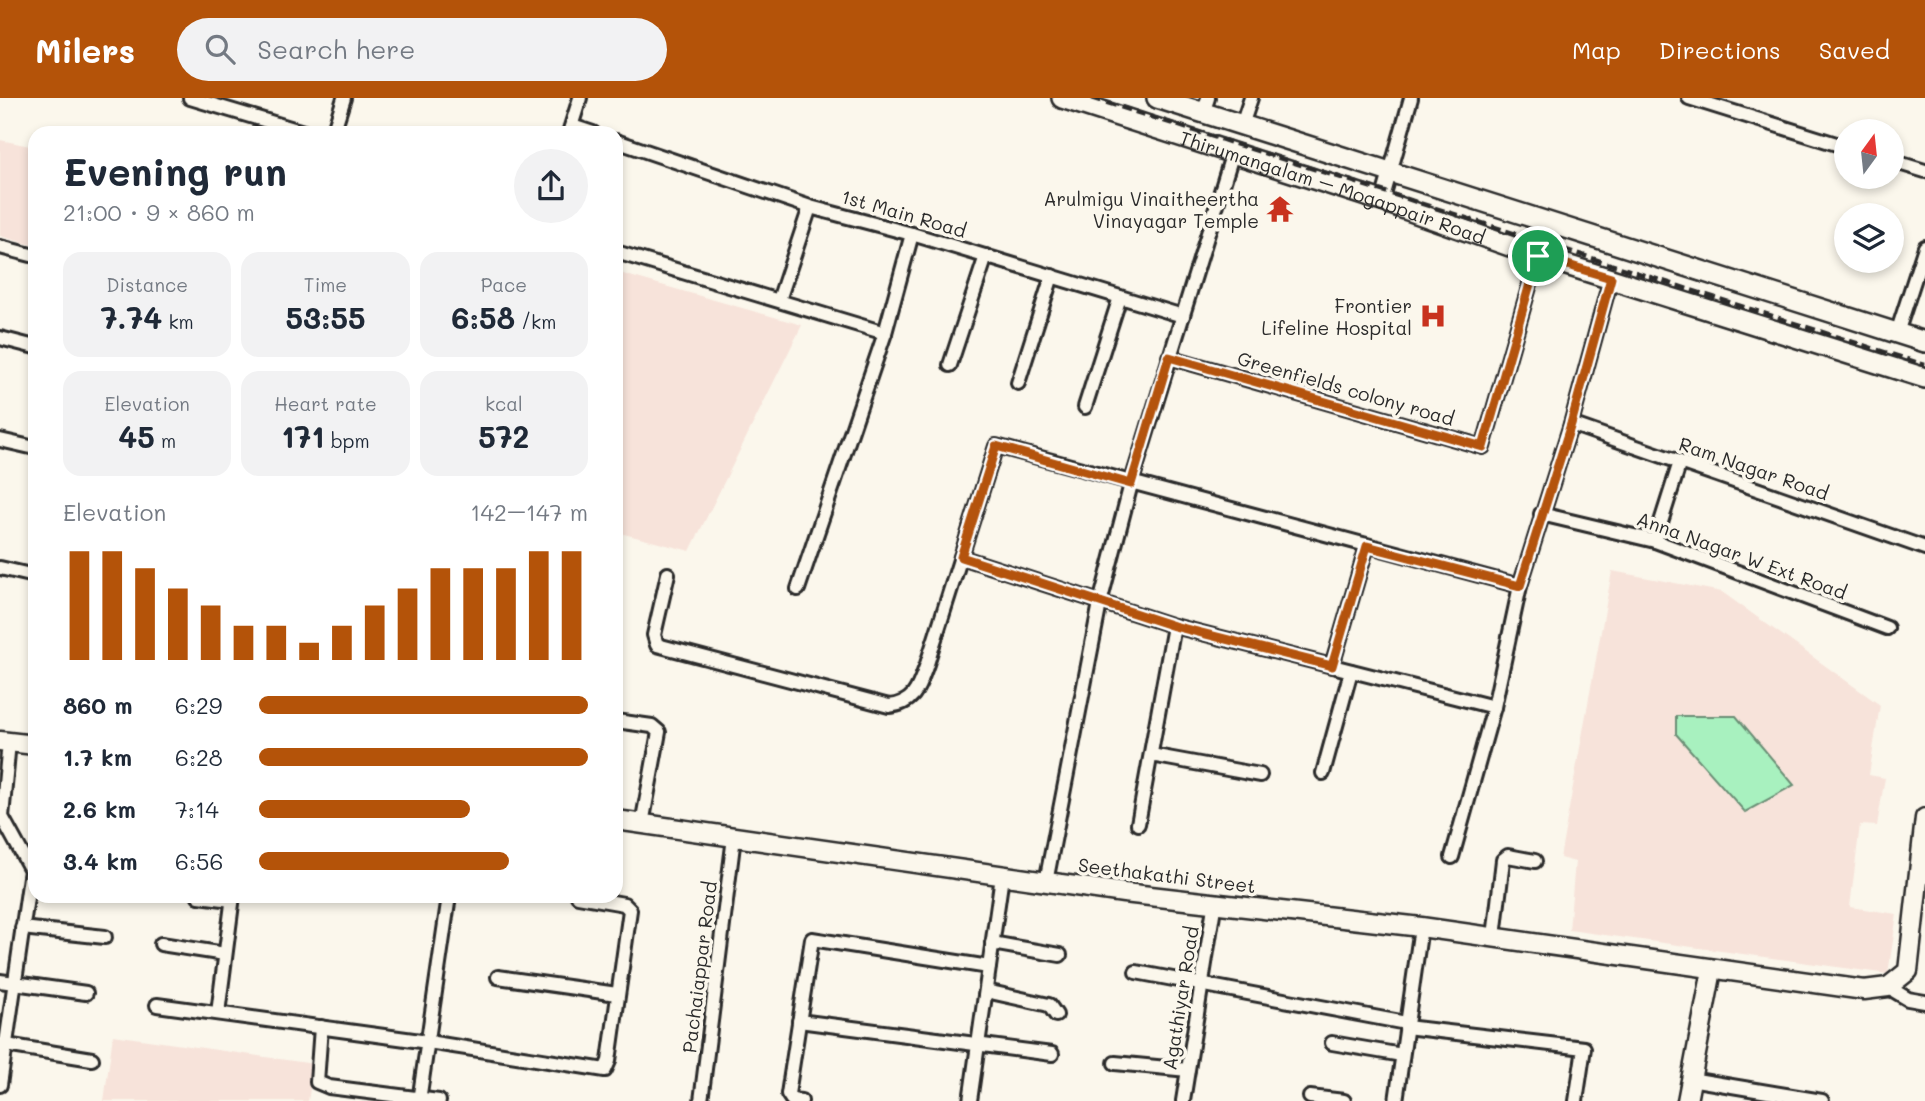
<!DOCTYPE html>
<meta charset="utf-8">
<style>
:root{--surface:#fff;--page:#f2f2f3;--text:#1f2937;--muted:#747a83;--accent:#b45309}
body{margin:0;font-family:Mali,sans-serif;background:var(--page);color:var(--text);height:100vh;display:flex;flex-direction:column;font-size:26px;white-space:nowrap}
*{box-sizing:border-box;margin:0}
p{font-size:23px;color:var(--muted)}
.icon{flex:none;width:38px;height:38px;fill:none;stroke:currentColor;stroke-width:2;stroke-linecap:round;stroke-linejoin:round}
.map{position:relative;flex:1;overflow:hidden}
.side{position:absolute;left:28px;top:28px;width:595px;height:777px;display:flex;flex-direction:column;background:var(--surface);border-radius:21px;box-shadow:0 4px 10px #0003}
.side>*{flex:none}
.needle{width:46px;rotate:15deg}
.fabs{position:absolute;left:1834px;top:21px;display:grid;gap:14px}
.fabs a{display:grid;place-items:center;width:70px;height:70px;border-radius:50%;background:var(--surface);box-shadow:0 4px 10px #0003;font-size:35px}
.pin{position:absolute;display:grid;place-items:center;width:60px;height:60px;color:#fff;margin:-30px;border:4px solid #fff;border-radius:50%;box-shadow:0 2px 7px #0007}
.round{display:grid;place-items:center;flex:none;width:74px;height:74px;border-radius:37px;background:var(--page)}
.overview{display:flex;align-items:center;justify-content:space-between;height:119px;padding:0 35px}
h1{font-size:38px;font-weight:700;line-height:52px}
.stats{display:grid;grid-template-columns:repeat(3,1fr);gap:10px;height:119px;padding:7px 35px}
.stats div{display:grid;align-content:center;border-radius:18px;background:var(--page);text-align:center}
.stats b{font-size:30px;font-weight:700}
.stats small{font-size:19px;font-weight:400}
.stats p{font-size:19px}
.chart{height:196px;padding:14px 35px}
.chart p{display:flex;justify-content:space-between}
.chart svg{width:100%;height:126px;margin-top:7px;stroke:var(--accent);stroke-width:6}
ul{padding:0 35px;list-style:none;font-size:23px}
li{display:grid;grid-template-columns:112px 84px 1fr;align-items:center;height:52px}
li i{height:18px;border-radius:9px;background:var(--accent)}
header{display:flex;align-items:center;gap:42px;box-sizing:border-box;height:98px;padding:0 35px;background:var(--accent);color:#fff}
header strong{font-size:33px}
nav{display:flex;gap:38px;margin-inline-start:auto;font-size:24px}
.search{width:490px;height:63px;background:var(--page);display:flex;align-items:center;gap:18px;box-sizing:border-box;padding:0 24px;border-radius:38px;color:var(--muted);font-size:26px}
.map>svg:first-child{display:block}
</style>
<header>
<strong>Milers</strong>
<div class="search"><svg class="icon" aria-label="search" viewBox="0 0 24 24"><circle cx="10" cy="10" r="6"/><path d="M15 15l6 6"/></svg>Search here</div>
<nav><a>Map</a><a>Directions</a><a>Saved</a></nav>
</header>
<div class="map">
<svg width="1925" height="1003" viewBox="0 0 1925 1003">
<rect width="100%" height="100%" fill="#fbf7ec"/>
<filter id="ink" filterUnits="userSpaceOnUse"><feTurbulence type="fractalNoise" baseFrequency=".0143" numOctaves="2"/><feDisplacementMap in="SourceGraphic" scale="14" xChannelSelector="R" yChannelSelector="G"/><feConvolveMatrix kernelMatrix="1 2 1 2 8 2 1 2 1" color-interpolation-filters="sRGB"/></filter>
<g filter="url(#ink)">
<g fill="#f7e3da">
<polygon points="0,42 35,49 35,148 0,138"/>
<polygon points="616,174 802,227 690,453 616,434"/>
<polygon points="1612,473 1722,494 1880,607 1869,677 1885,680 1883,691 1877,728 1860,727 1850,809 1897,816 1888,876 1569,832 1575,764 1560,760"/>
<polygon points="113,937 314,966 308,1003 104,1003"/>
</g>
<polygon fill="#a8f1bf" stroke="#6a8e75" stroke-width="2" points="1676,618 1736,618 1794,687 1745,714 1676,636"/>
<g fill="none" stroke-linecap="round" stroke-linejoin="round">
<defs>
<g id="street">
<polyline points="190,0 307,35"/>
<polyline points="1689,0 1846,49"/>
<polyline points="1203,15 1208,0"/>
<polyline points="1242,27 1251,0"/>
<polyline points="572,28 593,35"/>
<polyline points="333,35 344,0"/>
<polyline points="569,35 580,0"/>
<polyline points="616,43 810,109 912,136 1183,218"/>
<polyline points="1892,63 1925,73"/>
<polyline points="1382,103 1411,0"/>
<polyline points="0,149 35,158"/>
<polyline points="616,154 885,235"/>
<polyline points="779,202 810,109"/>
<polyline points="1897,235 1925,149"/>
<polyline points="0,240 35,249"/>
<polyline points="1169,259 1483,349 1538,158"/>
<polyline points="950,267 986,158"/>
<polyline points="1018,285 1052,178"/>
<polyline points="1085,309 1120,199"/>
<polyline points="1571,326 1925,450"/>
<polyline points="0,342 35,350"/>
<polyline points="1541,416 1655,443 1887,530"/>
<polyline points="1655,443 1680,364"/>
<polyline points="961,459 1174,528 1494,609"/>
<polyline points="0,470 35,478"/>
<path d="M 668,476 L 654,537 L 657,547 L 889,608 C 915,606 919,588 927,566 L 996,348 L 1520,488"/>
<polyline points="798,491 885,235 912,136"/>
<polyline points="1332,568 1367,448"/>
<polyline points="616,623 652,628 659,634 642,726"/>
<polyline points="1151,657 1260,677"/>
<polyline points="1323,675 1351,573"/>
<polyline points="1138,726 1174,528"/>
<polyline points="1452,759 1494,609 1520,488 1571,326 1611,180"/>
<polyline points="1046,784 1100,505 1131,386 1233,54"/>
<polyline points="199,798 232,802"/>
<polyline points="22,830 105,839"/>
<polyline points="1494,839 1503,762 1508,758 1535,763"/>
<polyline points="992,845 1060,857"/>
<polyline points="161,846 225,856"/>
<polyline points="1136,874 1406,925"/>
<polyline points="498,879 617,896"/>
<polyline points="0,883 86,895"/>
<polyline points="1888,889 1908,901 1925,904"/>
<polyline points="986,893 1049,907 1056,917"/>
<polyline points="157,907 428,944 605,972 609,963 630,812 624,806 578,798"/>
<polyline points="218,915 233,798"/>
<polyline points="799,923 1052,956"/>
<polyline points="321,929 317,984 329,989 439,1003"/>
<polyline points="1406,929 1584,950 1576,1003"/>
<polyline points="1332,945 1402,957"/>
<polyline points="0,946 92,961"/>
<polyline points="1115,965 1188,972"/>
<polyline points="1690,981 1822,1003"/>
<polyline points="0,987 31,772 2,719 9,644"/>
<polyline points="1310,999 1344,1003"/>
<polyline points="419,1003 449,798"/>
<polyline points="701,1003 734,739"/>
<polyline points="801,1003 792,1002 788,996 812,841 989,869"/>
<polyline points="970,1003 1002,778"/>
<polyline points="1183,1003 1215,803"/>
<polyline points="1396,1003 1421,829"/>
</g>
<g id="secondary">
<polyline points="0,643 35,647"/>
<polyline points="616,722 1124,795 1421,829 1864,892 1888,889 1908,873 1925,720"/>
<polyline points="1687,1003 1712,872"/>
</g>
<g id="primary">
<path id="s1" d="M 1062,0 L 1382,103 L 1538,158 L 1925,280"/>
<polyline points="1157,0 1925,244"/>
</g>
</defs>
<use href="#street" stroke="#2b2b2b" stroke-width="18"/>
<use href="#secondary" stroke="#2b2b2b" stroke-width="23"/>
<use href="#primary" stroke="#2b2b2b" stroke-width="24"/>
<use href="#street" stroke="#fbf7ec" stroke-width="12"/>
<use href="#secondary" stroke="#fbf7ec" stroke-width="18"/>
<use href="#primary" stroke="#fbf7ec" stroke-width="19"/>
<polyline stroke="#2b2b2b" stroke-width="4.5" stroke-dasharray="10 5" stroke-linecap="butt" points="1092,0 1925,267"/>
</g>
</g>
<g fill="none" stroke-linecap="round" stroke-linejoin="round" filter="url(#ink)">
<defs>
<polygon id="route" points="1538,158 1611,180 1571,326 1520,488 1367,448 1332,568 1174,528 961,459 996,348 1131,386 1169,259 1483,349"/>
</defs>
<use href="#route" stroke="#fff" stroke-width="14"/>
<use href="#route" stroke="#b45309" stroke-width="9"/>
</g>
<defs>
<symbol id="temple-bare" viewBox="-9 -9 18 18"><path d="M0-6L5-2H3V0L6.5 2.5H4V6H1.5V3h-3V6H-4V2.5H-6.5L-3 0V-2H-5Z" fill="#c8321e" stroke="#fbf7ec" stroke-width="2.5" paint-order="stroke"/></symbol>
<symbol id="hospital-bare" viewBox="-9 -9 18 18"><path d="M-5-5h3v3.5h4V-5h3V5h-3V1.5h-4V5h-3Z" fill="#c8321e" stroke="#fbf7ec" stroke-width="2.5" paint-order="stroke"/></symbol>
</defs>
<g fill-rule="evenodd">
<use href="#temple-bare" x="1261" y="92" width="38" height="38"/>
<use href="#hospital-bare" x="1414" y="199" width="38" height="38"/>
</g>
<g text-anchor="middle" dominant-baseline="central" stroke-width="7" stroke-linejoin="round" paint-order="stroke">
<g font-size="19" fill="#2b2b2b" stroke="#fbf7ec">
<text stroke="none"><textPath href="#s1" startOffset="285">Thirumangalam – Mogappair Road</textPath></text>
<text transform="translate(904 115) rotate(16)">1st Main Road</text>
<text transform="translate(1346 290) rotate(16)">Greenfields colony road</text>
<text transform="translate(1754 370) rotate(19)">Ram Nagar Road</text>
<text transform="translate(1742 457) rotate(20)">Anna Nagar W Ext Road</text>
<text transform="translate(1167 777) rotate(7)">Seethakathi Street</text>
<text transform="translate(699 869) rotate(-83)">Pachaiappar Road</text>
<text transform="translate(1180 900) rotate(-81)">Agathiyar Road</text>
</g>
<g font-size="19" fill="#2b2b2b" stroke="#fbf7ec" text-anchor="end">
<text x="1259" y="100">Arulmigu Vinaitheertha<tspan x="1259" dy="22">Vinayagar Temple</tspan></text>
<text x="1412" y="207">Frontier<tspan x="1412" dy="22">Lifeline Hospital</tspan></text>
</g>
</g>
</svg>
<div class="fabs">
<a><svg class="needle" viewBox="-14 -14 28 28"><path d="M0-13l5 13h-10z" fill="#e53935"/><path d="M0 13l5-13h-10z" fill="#747a83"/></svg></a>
<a><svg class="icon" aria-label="layers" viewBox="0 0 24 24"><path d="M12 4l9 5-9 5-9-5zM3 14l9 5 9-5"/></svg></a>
</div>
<div class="pin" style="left:1538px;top:158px;background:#1e9e55"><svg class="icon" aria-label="arrive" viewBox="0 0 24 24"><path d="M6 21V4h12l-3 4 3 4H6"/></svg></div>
<section class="side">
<div class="overview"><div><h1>Evening run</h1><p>21:00 · 9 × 860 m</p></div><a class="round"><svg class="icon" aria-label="share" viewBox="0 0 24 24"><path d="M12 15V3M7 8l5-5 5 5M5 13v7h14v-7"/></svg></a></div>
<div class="stats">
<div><p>Distance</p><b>7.74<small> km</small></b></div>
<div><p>Time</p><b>53:55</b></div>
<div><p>Pace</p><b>6:58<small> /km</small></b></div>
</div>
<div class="stats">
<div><p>Elevation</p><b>45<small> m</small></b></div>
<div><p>Heart rate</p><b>171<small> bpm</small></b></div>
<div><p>kcal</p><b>572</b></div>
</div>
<div class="chart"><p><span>Elevation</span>142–147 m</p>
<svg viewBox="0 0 160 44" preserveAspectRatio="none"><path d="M5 44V6M15 44V6M25 44V12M35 44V19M45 44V25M55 44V32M65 44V32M75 44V38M85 44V32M95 44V25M105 44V19M115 44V12M125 44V12M135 44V12M145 44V6M155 44V6"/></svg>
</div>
<ul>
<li><b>860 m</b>6:29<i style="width:100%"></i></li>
<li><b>1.7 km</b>6:28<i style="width:100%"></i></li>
<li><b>2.6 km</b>7:14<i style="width:64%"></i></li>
<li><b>3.4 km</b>6:56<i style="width:76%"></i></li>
</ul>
</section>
</div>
